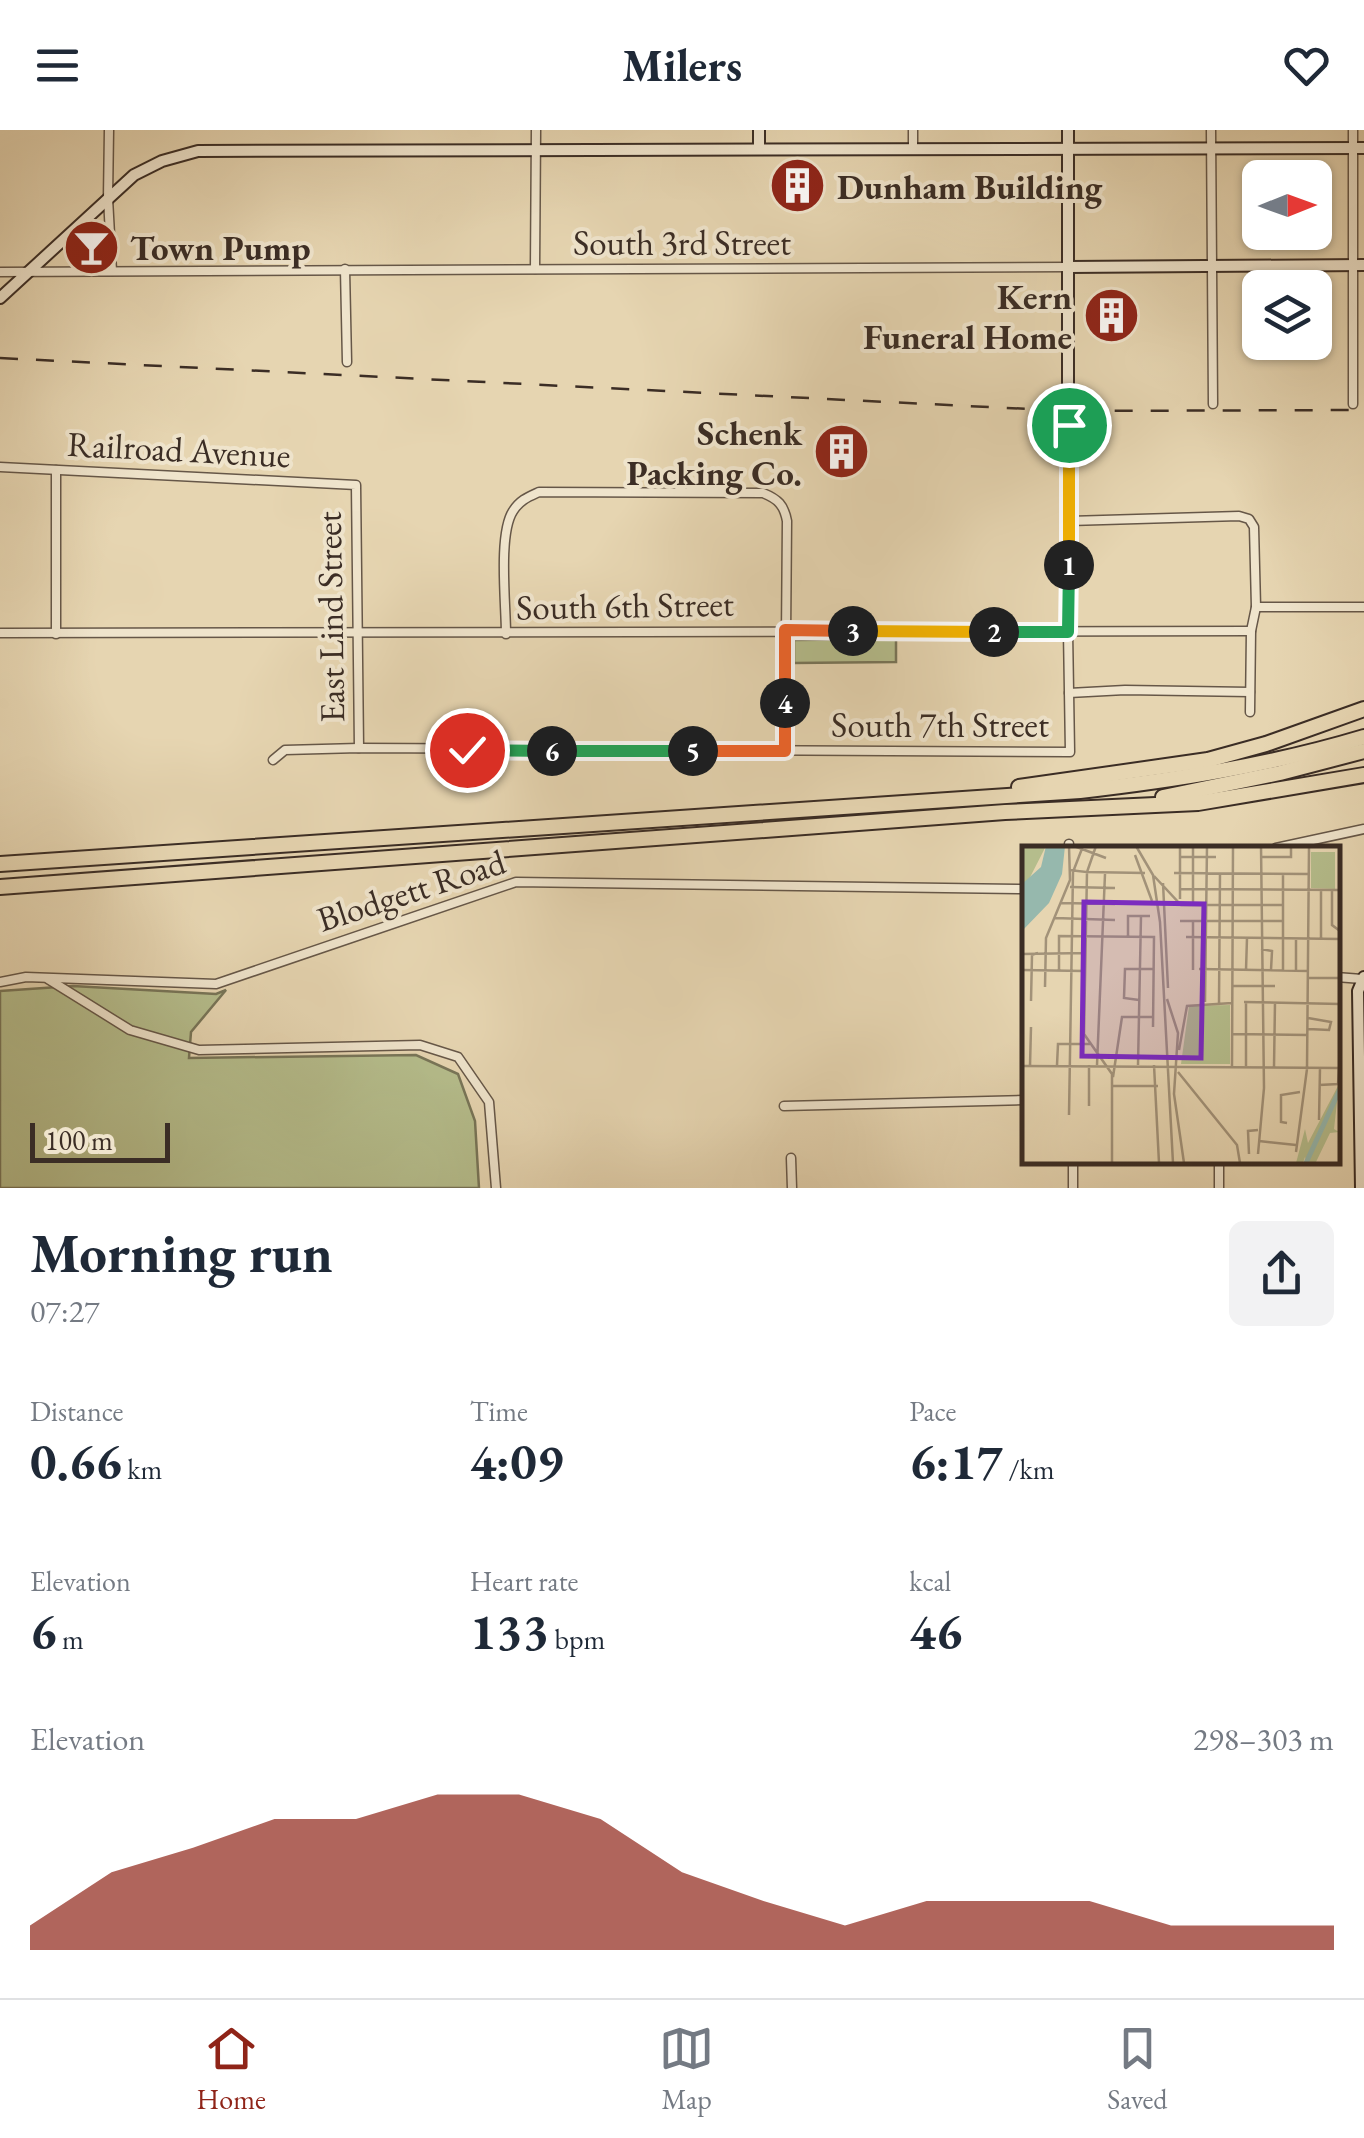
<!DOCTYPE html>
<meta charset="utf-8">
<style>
:root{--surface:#fff;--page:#f2f2f3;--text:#1f2937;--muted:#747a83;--line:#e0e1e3;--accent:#8f2418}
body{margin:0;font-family:"EB Garamond",serif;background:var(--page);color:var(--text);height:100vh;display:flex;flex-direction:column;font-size:38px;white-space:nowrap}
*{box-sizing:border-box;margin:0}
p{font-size:32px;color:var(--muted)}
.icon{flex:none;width:55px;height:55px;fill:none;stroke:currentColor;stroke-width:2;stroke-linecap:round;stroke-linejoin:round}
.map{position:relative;height:1058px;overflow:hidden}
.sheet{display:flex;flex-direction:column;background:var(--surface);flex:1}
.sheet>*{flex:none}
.needle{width:65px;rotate:89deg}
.tools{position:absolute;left:1242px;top:30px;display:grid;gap:20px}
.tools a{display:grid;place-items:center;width:90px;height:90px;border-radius:15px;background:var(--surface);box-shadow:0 2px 8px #0004;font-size:50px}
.scale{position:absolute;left:30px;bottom:25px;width:140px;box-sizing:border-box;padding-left:10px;border:5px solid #3b2d25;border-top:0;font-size:28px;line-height:35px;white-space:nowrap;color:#3b2d25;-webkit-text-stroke:8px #efe4cc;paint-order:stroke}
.pin{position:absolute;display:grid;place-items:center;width:85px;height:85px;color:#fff;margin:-42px;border:5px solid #fff;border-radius:50%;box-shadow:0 2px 10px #0007}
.km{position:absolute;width:50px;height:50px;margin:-25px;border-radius:50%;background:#222;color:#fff;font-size:28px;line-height:50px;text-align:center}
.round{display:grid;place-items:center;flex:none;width:105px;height:105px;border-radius:15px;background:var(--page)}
.headline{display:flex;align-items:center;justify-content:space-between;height:170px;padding:0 30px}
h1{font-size:55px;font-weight:700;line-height:75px}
.figures{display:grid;grid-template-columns:repeat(3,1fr);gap:15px;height:170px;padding:10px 30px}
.figures div{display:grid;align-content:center}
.figures b{font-size:50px;font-weight:700}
.figures small{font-size:28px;font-weight:400}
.figures p{font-size:28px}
.chart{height:280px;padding:20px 30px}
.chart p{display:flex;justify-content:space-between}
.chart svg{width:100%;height:180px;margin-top:10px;fill:var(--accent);opacity:.7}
header{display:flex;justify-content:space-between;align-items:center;height:130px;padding:0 30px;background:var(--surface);font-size:45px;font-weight:700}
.tab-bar{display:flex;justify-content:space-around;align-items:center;height:140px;border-top:2px solid var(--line);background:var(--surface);font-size:28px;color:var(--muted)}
.tab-bar a{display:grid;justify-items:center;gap:5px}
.tab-bar .selected{color:var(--accent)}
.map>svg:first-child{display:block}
</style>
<header><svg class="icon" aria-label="menu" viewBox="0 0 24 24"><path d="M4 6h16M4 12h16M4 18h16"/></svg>Milers<svg class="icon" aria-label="heart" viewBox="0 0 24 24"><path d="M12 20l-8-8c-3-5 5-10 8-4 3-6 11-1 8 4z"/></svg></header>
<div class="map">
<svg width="1364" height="1058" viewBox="0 0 1364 1058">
<rect width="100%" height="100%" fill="#e6d5b1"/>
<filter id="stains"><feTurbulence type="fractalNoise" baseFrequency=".002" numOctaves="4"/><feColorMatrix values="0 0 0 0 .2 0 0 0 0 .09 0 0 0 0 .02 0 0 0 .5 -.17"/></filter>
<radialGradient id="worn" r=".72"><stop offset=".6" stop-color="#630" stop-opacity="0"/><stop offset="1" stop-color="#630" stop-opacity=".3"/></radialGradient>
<g fill="#b5bd8c" stroke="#787558" stroke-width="2.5">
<polygon points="896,509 896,532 794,533 794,510"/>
<polygon points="73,856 216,864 226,860 191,902 189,928 416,925 458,944 475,991 479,1058 0,1058 0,861"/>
</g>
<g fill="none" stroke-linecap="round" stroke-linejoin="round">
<defs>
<g id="street">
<polyline points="109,0 108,68 112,141"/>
<polyline points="913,0 913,18"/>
<polyline points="1211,0 1213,274"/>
<polyline points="345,139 347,232"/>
<polyline points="535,139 536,0"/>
<polyline points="0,142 1069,137"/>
<polyline points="1353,274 1353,0"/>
<polyline points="0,337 356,355 359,618"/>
<polyline points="56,340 56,504"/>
<polyline points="1069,391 1239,386 1249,389 1254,397 1256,477 1251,501 1250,582"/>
<polyline points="1256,477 1364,477"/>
<polyline points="0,503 1251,501"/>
<path d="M 506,504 C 506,474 498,404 513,381 C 520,370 528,367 539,362 L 763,363 C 778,369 784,375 787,391 L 785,621"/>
<polyline points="1069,563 1125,560 1250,562"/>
<polyline points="273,630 285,620 359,618 1070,622 1068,501"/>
<polyline points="1069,718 1069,714"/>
<polyline points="1276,718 1364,699"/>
<polyline points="1336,847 1362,849"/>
<polyline points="48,849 130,900 199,920 420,915 458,927 489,972 496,1058"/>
<polyline points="0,852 26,847 216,854 516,752 1024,759"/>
<polyline points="784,976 1024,970"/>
<polyline points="791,1028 792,1058"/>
<polyline points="1073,1030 1073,1058"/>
<polyline points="1219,1030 1219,1058"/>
</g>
<g id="secondary">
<polyline points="759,0 759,19"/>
<polyline points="1068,0 1068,501"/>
<polyline points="1069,137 1364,135"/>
<polyline points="0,168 134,45 162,31 198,21 1364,18"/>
<polyline points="1361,1058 1358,861 1364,847"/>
</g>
<g id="highway">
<polyline points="1019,657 1208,630 1266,614 1364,579"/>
<polyline points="1163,667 1280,643 1364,621"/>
<path d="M 0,734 L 1080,661 C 1176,650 1271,635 1364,607"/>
<polyline points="0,757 1005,682 1198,673 1364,645"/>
</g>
</defs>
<use href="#street" stroke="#665748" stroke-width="11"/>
<use href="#secondary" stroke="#3b2d25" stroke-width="14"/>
<use href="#highway" stroke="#3b2d25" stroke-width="18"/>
<use href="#street" stroke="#efe4cc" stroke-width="8"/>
<use href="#secondary" stroke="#efe4cc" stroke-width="10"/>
<use href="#highway" stroke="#e6d5b1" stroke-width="14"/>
<polyline stroke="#3b2d25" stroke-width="2.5" stroke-dasharray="18 18" stroke-linecap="butt" points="0,228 1069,281 1364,280"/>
</g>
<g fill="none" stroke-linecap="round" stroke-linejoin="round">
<defs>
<polyline id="split-1" points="1069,295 1069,435"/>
<polyline id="split-2" points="994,502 1068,502 1069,435"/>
<polyline id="split-3" points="853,501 994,502"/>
<polyline id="split-4" points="785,573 785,500 853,501"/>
<polyline id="split-5" points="693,621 785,621 785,573"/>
<polyline id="split-6" points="552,621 693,621"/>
<polyline id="split-7" points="467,620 552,621"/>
</defs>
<use href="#split-1" stroke="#fff" stroke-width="20"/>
<use href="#split-2" stroke="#fff" stroke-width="20"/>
<use href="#split-3" stroke="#fff" stroke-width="20"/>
<use href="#split-4" stroke="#fff" stroke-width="20"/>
<use href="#split-5" stroke="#fff" stroke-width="20"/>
<use href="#split-6" stroke="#fff" stroke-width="20"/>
<use href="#split-7" stroke="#fff" stroke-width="20"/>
<use href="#split-1" stroke="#f5b400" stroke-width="12"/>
<use href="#split-2" stroke="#22a559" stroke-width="12"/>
<use href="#split-3" stroke="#f5b400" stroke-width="12"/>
<use href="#split-4" stroke="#f0652b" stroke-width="12"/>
<use href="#split-5" stroke="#f0652b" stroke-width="12"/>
<use href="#split-6" stroke="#22a559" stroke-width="12"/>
<use href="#split-7" stroke="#22a559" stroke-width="12"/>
</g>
<defs>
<symbol id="building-disc" viewBox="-11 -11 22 22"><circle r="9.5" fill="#8f2418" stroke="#efe4cc"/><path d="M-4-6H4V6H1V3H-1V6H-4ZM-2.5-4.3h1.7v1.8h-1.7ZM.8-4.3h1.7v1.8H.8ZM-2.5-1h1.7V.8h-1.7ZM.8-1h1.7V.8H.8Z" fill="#fff"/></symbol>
<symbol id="bar-disc" viewBox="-11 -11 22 22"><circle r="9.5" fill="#8f2418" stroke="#efe4cc"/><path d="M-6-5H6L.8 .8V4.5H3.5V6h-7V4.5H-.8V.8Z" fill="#fff"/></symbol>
</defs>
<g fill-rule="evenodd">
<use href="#building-disc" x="766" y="24" width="63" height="63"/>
<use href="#bar-disc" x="60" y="86" width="63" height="63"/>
<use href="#building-disc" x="1080" y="154" width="63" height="63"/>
<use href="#building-disc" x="810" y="290" width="63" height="63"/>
</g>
<g text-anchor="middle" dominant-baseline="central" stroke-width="8" stroke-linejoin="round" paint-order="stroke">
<g font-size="35" font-weight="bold" fill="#3b2d25" stroke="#efe4cc" text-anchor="start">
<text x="837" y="56">Dunham Building</text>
<text x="130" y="117">Town Pump</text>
<text x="1072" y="166" text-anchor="end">Kern<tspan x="1072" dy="40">Funeral Home</tspan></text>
<text x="802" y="302" text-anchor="end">Schenk<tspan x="802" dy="40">Packing Co.</tspan></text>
</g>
<g font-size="35" fill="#3b2d25" stroke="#efe4cc">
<text x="682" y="112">South 3rd Street</text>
<text transform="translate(179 319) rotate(3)">Railroad Avenue</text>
<text transform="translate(625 475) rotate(-1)">South 6th Street</text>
<text transform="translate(330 487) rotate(-91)">East Lind Street</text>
<text x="940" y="594">South 7th Street</text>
<text transform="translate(411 760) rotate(-18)">Blodgett Road</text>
</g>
</g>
<g transform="translate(1022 716)">
<rect width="318" height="318" fill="#e6d5b1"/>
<path d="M 0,0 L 24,0 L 0,47 ZM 289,6 L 313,6 L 313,43 L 289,42 ZM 208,159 L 208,218 L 159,218 L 167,160 ZM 317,238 L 312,283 L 317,286 L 308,287 L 294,316 L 285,317 L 283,311 L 281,317 L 274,317 L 283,283 L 286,297 Z" fill="#b5bd8c"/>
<path d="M 24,0 L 43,0 L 40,28 L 27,57 L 0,85 L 0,38 L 19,21 Z" fill="#96b8ad"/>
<path fill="none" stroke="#96b8ad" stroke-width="5" d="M 284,317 L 318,243"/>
<path fill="none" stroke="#a29279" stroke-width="2.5" d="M 52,0 L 84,12M 74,0 L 65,26 L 123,27M 114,0 L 131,29 L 138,76 L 151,317M 113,9 L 130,55M 158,11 L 194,11M 239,11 L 269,11 L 269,0M 47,24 L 65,26 L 62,188 L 90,228 L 90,317M 152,27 L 287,28M 132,30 L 159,59 L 261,59M 141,37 L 146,142M 48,41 L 93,42M 158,43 L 318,44M 299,44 L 299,93M 310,44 L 310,79 L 318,85M 158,53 L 158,0M 39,57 L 93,58M 171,59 L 171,0M 33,72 L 93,74M 158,75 L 261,75M 171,75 L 171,124M 106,90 L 106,70 L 128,70M 164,91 L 318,93M 239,103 L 250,105 L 249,124M 0,108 L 63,107M 177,123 L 287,125M 0,124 L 62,125M 37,124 L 37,90 L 132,91 L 131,181M 224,124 L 225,92M 261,124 L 261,28M 274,125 L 274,93M 287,132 L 318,132M 211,140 L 253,140M 23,141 L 24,92 L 48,34 L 47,0M 145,153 L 156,187 L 152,248 L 162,317M 117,154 L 102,152 L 103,123 L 131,123M 9,155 L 10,109 L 16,107M 183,156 L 185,0M 222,156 L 318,158M 197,157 L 198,27M 286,183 L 307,184 L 309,176 L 286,172M 210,188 L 286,189M 157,204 L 165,160 L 210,157M 35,219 L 36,198 L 68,198M 75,219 L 83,28M 116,219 L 119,70M 132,219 L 137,317M 0,220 L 318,222M 8,220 L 9,181M 210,220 L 211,0M 224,220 L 224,156M 252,221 L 253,156M 156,226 L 215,299 L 218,317M 91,231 L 100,171 L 130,171M 297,239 L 316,238 L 317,222M 91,240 L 136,240M 67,260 L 67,219M 47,269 L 51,26 L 61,0M 297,274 L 298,222M 265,277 L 259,276 L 259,249 L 278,246M 237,295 L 274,299M 274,306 L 285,223 L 287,0M 227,308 L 226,285 L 236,284M 236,308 L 242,242 L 239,0"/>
<path fill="#7b2cbf" fill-opacity="0.15" stroke="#7b2cbf" stroke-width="5" d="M 62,56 L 182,58 L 179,212 L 60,210 Z"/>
<rect width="318" height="318" fill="none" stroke="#3b2d25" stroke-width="5"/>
</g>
<rect width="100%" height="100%" filter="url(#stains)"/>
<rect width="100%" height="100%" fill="url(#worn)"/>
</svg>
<div class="tools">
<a><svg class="needle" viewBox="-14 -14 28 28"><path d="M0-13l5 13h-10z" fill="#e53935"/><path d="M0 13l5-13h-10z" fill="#747a83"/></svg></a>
<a><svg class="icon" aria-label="layers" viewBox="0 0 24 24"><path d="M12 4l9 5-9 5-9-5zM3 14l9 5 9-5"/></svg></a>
</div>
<div class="scale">100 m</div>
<div class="pin" style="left:1069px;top:295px;background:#1e9e55"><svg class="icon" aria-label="arrive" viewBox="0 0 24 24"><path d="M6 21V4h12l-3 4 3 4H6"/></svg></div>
<div class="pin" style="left:467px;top:620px;background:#d93025"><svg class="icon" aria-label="check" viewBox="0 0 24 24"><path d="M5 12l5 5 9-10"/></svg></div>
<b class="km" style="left:1069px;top:435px">1</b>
<b class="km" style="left:994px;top:502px">2</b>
<b class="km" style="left:853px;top:501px">3</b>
<b class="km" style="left:785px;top:573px">4</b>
<b class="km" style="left:693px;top:621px">5</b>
<b class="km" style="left:552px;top:621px">6</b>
</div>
<section class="sheet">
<div class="headline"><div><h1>Morning run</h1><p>07:27</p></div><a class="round"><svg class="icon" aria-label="share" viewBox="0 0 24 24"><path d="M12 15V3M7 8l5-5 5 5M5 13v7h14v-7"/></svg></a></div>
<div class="figures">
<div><p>Distance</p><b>0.66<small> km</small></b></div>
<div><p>Time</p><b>4:09</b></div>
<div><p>Pace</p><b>6:17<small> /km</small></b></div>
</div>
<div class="figures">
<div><p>Elevation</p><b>6<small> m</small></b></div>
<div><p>Heart rate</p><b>133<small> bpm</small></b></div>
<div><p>kcal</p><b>46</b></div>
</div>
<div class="chart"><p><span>Elevation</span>298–303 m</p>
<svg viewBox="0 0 160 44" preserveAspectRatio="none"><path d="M0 44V38L10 25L20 19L30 12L40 12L50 6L60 6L70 12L80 25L90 32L100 38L110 32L120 32L130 32L140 38L150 38L160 38V44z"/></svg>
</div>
</section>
<nav class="tab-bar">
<a class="selected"><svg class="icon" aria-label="home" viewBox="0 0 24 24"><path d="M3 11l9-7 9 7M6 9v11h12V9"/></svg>Home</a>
<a><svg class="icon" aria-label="map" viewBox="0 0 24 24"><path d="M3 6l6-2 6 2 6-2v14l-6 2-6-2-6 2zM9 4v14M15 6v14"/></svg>Map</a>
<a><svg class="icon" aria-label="saved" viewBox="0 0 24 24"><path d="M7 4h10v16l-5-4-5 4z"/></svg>Saved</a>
</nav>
